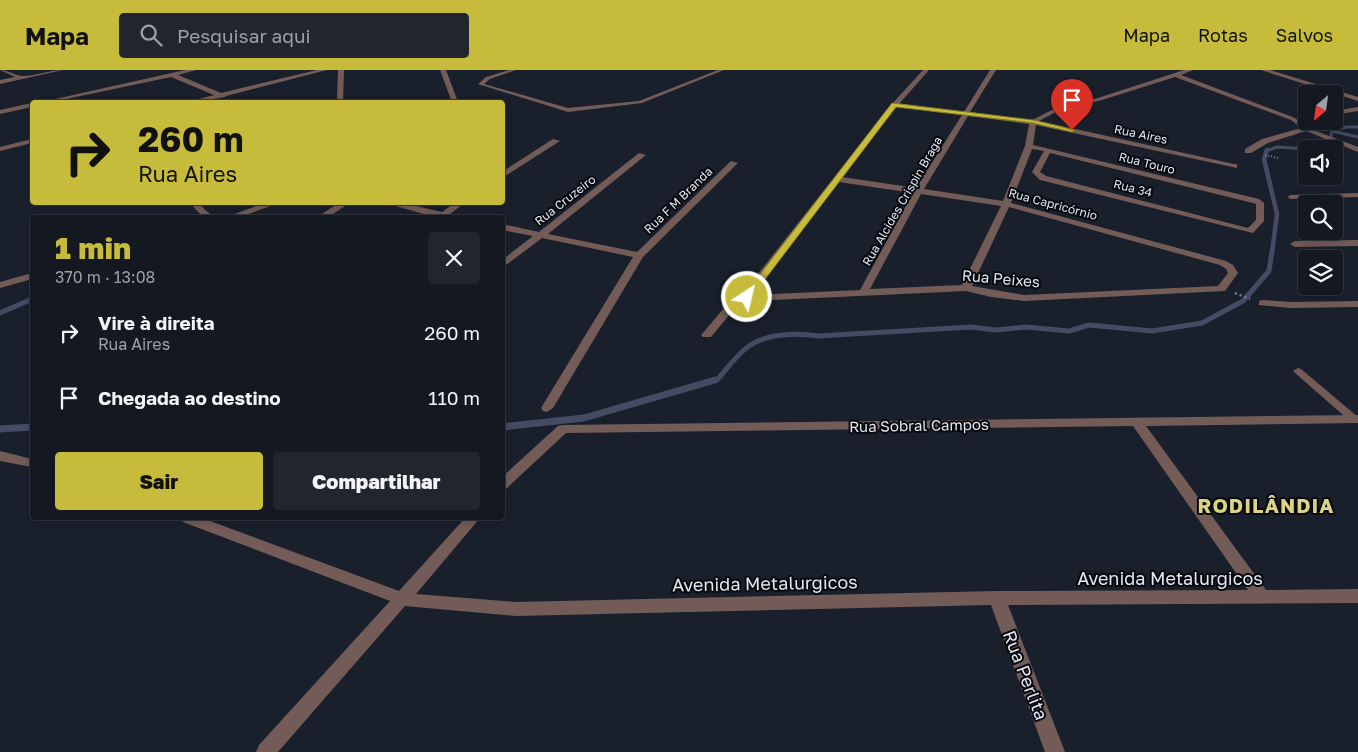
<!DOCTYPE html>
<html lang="pt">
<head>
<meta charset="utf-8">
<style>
	:root { --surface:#131821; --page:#20252e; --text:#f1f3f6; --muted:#9da0a5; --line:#32373f; --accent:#c7bb3c }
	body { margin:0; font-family:"Golos Text",sans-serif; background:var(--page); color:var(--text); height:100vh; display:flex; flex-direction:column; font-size:19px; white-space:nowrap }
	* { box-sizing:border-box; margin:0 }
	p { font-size:16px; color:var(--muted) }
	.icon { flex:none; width:28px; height:28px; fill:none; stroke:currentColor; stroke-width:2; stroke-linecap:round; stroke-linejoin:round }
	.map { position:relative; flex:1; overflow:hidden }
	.panel { position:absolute; left:30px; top:145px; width:475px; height:305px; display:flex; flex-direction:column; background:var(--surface); border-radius:5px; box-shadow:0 2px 8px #0003,0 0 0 1px var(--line) }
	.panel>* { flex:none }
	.hud { position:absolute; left:30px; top:30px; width:475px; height:105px; border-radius:5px; box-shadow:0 2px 8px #0003,0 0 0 1px var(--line); background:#c7bb3c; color:#111; overflow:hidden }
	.needle { width:32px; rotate:209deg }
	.tools { position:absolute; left:1298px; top:15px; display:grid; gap:10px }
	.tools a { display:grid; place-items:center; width:45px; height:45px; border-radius:5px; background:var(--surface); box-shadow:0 2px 8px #0003,0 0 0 1px var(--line); font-size:25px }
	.pin { position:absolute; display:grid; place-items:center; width:42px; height:42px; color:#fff; margin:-51px -21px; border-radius:50% 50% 50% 0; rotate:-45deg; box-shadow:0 0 5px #0007 }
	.pin .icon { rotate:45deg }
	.me { position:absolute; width:55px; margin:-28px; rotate:35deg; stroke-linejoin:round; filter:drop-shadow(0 0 4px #0008) }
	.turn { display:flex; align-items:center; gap:18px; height:105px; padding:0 25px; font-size:22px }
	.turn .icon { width:65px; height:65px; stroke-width:2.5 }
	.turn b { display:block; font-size:35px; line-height:42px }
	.round { display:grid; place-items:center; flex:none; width:52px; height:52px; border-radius:5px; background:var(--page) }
	.headline { display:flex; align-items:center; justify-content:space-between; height:85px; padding:0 25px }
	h1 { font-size:30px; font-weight:800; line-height:38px; color:var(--accent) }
	.primary-button { display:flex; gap:10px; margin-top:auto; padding:10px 25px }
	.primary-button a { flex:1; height:58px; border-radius:5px; background:var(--accent); color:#111; font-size:20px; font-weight:800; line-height:58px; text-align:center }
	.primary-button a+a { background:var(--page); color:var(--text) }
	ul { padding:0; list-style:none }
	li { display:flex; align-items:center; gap:15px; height:65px; padding:0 25px }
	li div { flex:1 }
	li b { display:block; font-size:19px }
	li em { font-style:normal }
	header { display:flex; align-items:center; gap:30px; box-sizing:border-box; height:70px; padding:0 25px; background:var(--accent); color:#111 }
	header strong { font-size:24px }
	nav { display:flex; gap:28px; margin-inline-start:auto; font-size:18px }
	.search { width:350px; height:45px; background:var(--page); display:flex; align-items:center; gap:12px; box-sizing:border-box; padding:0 18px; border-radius:5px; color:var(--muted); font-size:19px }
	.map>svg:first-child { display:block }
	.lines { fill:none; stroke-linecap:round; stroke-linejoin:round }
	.stream-far3 { stroke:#444b63; stroke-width:3 }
	.stream-far2 { stroke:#444b63; stroke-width:4.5 }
	.stream-far1 { stroke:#444b63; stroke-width:5 }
	.stream { stroke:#444b63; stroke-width:7 }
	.path-far1 { stroke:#777d88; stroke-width:2; stroke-dasharray:1 2; stroke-linecap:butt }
	.path { stroke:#777d88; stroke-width:2.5; stroke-dasharray:2 3; stroke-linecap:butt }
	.service { fill:#735c58; fill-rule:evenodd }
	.minor { fill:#735c58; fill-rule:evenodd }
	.route { fill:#c7bb3c; stroke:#817a27 }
	.labels { text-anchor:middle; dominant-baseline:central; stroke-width:4; stroke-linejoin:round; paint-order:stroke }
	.far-street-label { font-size:12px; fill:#e2e7f0; stroke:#07090f }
	.street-label { font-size:15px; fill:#e2e7f0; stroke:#07090f }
	.near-street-label { font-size:18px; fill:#e2e7f0; stroke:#07090f }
	.district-label { font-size:20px; font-weight:bold; letter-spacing:1px; fill:#dbd486; stroke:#07090f }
</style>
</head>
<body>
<header>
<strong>Mapa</strong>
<div class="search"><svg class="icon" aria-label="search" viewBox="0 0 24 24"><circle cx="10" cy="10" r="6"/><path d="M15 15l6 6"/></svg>Pesquisar aqui</div>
<nav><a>Mapa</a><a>Rotas</a><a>Salvos</a></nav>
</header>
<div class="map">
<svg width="1358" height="682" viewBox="0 0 1358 682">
	<rect width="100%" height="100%" fill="#19202c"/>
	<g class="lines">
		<!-- stream-far3 -->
		<path class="stream-far3" d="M1332,61L1358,67
			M1328,79L1332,61L1346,57H1358
			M1266,81L1277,77L1306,79"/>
		<!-- stream-far2 -->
		<path class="stream-far2" d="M1267,80L1264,89L1277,144L1272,183"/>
		<!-- stream-far1 -->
		<path class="stream-far1" d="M0,243L32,229
			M712,312L717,310C727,299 737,284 749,276C767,263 797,263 818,266L971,257L996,260L1026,257L1069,261L1089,255L1152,261L1202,253L1243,231L1269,201L1272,181"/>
		<!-- stream -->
		<path class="stream" d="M502,357L584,348L715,310
			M0,359L32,357"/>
		<!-- path-far1 -->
		<path class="path-far1" d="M1265,85L1278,88"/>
		<!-- path -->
		<path class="path" d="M1235,223L1250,229"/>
		<!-- service -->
		<path class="service" d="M509,0H516L490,9L484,14L568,38L639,31L718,0H724L642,33L568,42L478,14L486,7Z
			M1298,298L1301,299L1358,347V351H1350L1295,303L1293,301Z"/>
		<!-- minor -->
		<path class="minor" d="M0,0C9,0 15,6 23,6C36,6 49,0 63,0L0,14V10L15,7Z
			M185,0H196L178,5L221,23L317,0H327L226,26L225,27L197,32H188L214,25L171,7L52,32H42Z
			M338,0H344L343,32H337Z
			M440,0H446L458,32H452Z
			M923,0H929L899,34L964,42L990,0H996L970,42L1032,50L1052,40L1098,28L1184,0H1193L1181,5L1295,48L1308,58L1358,77V82L1306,61L1268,73L1251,83H1245V79L1262,69L1301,58L1291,50L1175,7L1102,30L1056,42L1039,51L1234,94H1237V98L1036,55L1033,75L1259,129L1264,133V151L1253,163L1040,110L1032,102L1044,81L1032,79L1011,133L1226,191L1233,195L1238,203L1225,221L1024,231L991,227L966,221L750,231L731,243L711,267H703L701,265L703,263L723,239L743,227V223L892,34ZM896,37L962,45L916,118L842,107ZM968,46L1029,54L1025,76L1003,131L924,119ZM1050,83L1253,133L1256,134V150L1248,158L1046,106L1040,102ZM839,112L913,123L860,220L753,225ZM921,124L1001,136L962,215L870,219ZM1009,137L1220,195L1226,199L1228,203L1218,216L1024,225L972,216Z
			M1261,0H1270L1358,27V31Z
			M32,33V37L0,44V40Z
			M1358,37V41L1334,45V41Z
			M32,69V73L0,81V77Z
			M553,69L560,71L502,108V102Z
			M639,83L646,85L548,164L637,182L731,91L738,93L643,187L553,338L547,342L543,341L541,338L633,187L542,168L502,198V190L533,166L502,160V154L539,162Z
			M1358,123V127L1291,129L1287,127L1291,125Z
			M190,132H199L205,140L216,148C202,148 198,143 190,132Z
			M267,132H281L238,148H224Z
			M340,132H351L327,148H316Z
			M381,132H399L442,142L456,132H466L450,144L462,148H438Z
			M1358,170V176L1295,177L1290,174L1295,171Z
			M32,203V209L0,218V212Z
			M1263,230L1290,232L1358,231V237L1290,238L1259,235V231Z
			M1358,345V353L1146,356L1266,520L1358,519V533L1008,535L1065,682H1045L991,535L516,546L405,536L278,682H256L259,675L390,531L183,452L181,448H202L399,521L465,448H480L416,524L516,532L997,521L1248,520L1133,356L566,363L507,418L502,420V407L558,356L563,355Z
			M0,381L32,389V397L0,391Z"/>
	</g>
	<!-- route -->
	<path class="route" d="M892,33L1033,50L1075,60L1072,62L1033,53L896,37L750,229H744V225Z"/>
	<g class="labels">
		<!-- far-street labels -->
		<g class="far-street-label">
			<text transform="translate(1141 64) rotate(12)">Rua Aires</text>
			<text transform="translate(1147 93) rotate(14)">Rua Touro</text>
			<text transform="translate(1133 118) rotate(14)">Rua 34</text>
			<text transform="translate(565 130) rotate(-38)">Rua Cruzeiro</text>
			<text transform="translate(678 130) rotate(-44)">Rua F M Branda</text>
			<text transform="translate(902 131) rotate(-60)">Rua Alcides Crispin Braga</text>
			<text transform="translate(1053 134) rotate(15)">Rua Capricórnio</text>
		</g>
		<!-- street labels -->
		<g class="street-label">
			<text transform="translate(1001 208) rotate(5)">Rua Peixes</text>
			<text transform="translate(919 355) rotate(-1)">Rua Sobral Campos</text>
		</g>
		<!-- near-street labels -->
		<g class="near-street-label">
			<text x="1170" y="508">Avenida Metalurgicos</text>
			<text transform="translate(765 513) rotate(-1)">Avenida Metalurgicos</text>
			<text transform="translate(1026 605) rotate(69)">Rua Perlita</text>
		</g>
		<!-- district labels -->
		<g class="district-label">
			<text x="1266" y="435">RODILÂNDIA</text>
		</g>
	</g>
</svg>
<div class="tools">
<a><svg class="needle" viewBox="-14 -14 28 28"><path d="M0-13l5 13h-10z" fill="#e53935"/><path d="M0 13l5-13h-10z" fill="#9da0a5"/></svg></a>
<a><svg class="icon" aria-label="sound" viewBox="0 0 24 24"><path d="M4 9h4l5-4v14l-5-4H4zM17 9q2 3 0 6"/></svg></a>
<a><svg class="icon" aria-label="search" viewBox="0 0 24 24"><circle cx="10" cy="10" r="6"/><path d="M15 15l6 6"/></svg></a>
<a><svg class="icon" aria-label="layers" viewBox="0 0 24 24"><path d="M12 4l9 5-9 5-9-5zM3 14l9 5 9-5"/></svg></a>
</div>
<div class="pin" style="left:1072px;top:60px;background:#d93025"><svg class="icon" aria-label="arrive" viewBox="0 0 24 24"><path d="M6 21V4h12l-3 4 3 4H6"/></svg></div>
<svg class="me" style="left:747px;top:227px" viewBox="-20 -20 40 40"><circle r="17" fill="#c7bb3c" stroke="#fff" stroke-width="3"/><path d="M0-11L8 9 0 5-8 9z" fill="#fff"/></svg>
<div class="hud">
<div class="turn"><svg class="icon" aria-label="right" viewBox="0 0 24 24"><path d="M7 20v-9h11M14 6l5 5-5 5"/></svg><div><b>260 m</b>Rua Aires</div></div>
</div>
<section class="panel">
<div class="headline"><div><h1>1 min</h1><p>370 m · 13:08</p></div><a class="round"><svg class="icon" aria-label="close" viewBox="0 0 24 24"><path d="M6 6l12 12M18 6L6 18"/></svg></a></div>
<ul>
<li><svg class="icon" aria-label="right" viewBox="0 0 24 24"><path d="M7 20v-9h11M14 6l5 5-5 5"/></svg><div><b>Vire à direita</b><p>Rua Aires</p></div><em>260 m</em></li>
<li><svg class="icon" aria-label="arrive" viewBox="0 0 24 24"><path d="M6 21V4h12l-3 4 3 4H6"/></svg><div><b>Chegada ao destino</b></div><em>110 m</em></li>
</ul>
<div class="primary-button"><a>Sair</a><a>Compartilhar</a></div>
</section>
</div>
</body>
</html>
